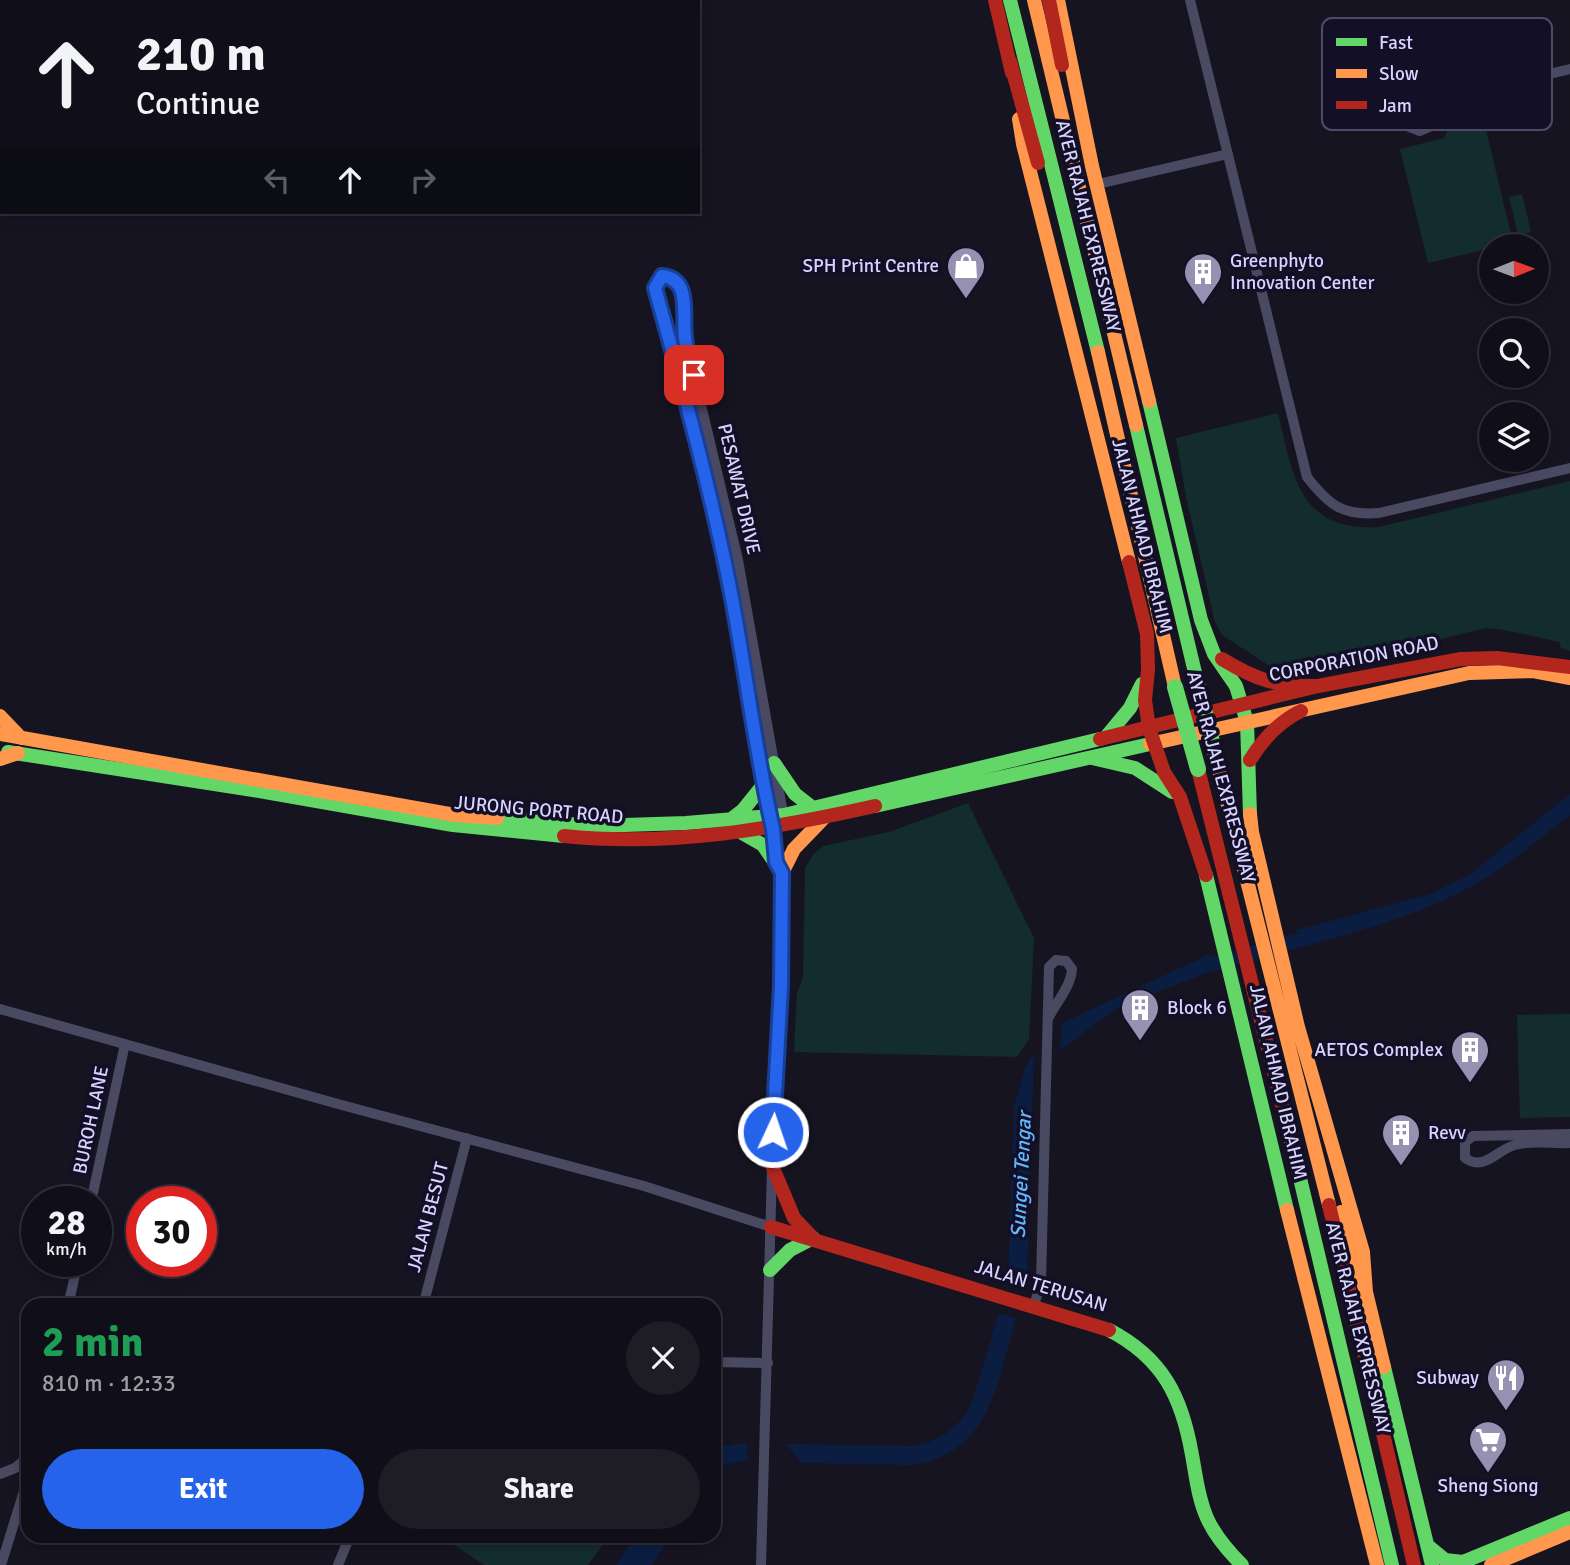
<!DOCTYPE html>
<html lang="en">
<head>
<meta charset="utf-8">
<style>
	:root { --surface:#100f19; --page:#1e1d26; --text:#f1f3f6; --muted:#9c9ca2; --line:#302f38; --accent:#2563eb }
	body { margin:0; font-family:Signika,sans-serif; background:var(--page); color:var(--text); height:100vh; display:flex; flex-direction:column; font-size:26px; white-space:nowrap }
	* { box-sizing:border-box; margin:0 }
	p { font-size:23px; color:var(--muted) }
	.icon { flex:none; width:38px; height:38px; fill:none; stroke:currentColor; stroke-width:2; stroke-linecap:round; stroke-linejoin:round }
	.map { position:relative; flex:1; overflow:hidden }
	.panel { position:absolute; left:21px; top:1298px; width:700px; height:245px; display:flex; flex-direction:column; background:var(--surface); border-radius:21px; box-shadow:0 4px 10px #0003,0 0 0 2px var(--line) }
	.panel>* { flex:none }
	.banner { position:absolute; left:0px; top:0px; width:700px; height:214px; box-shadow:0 4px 10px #0003,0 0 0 2px var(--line); background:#100f19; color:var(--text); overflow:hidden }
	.needle { width:46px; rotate:89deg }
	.controls { position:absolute; left:1479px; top:234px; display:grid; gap:14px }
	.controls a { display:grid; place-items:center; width:70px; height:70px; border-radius:50%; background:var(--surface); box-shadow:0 4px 10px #0003,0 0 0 2px var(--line); font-size:35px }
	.speed { position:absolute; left:21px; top:1186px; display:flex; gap:14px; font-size:35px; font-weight:700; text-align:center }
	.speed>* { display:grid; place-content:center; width:91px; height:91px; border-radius:50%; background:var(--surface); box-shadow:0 4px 10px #0003,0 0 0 2px var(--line); line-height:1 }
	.speed small { font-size:18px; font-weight:400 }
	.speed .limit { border:10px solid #d22; background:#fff; color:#111 }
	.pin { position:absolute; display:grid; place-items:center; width:60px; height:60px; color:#fff; margin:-30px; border-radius:14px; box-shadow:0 4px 10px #0006 }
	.me { position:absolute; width:77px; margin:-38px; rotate:3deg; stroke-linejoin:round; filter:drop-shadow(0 0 5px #0008) }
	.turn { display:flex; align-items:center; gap:24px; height:147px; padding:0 21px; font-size:32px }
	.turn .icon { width:91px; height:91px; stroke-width:2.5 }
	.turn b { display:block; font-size:49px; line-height:60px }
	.lanes { display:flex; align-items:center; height:66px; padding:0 21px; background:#0003; justify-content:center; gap:35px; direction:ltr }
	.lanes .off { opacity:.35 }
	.round { display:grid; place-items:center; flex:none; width:74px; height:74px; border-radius:37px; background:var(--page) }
	.overview { display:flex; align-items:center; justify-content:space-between; height:119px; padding:0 21px }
	h1 { font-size:42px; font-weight:800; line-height:52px; color:#1e9e55 }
	.button { display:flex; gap:14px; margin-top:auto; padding:14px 21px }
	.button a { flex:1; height:80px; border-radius:42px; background:var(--accent); color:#fff; font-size:28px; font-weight:800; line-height:80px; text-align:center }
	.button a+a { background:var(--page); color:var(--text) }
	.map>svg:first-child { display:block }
	.green { fill:#132c2d }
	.water { fill:#0b1e41 }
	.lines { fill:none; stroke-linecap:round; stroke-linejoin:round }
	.river { stroke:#0b1e41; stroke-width:14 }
	.street { stroke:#4a4962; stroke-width:10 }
	.fast { stroke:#63d668; stroke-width:14 }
	.slow { stroke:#ff974d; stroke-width:14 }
	.jam { stroke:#b3261e; stroke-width:14 }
	.fast-bridge { stroke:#63d668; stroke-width:16 }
	.route-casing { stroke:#184099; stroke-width:18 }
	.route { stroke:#2563eb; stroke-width:12 }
	.labels { text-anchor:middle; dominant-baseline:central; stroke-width:7; stroke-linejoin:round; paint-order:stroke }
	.street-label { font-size:19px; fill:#d9d4ff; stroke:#130f26 }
	.poi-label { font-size:19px; fill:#d9d4ff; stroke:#130f26; text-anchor:start }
	.water-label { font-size:21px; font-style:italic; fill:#62b6ff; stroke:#130f26 }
	.key { fill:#130f26; stroke:#4e4a67; stroke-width:2 }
	.key-label { font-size:19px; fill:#d9d4ff }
</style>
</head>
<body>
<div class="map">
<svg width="1570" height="1565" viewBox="0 0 1570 1565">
	<rect width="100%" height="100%" fill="#161421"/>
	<!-- green -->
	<path class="green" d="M1480,104L1513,243L1428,263L1400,149L1444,138L1457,111Z
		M1522,194L1531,232L1518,235L1509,197Z
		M1278,413C1293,476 1299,532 1379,527L1570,481V651L1561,648L1559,642C1534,637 1512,630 1486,628L1323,668L1279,672L1222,635L1215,622L1186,497L1176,438Z
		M968,803L1034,938L1029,1039L1017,1057L794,1052L797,993L803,977L805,868L813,855L823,846L889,832Z
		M1570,1014V1117L1520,1118L1517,1015Z
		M443,1537H608L588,1565H484Z"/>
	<!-- water -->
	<path class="water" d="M1570,794V815C1543,835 1517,859 1488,877C1430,912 1366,930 1301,947L1297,930L1430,894L1469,875Z
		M1210,954L1214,970L1117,1008L1060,1050L1062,1023Z
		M1034,1053L1027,1278L1008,1281L1014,1105L1026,1066Z
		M999,1313L1016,1318C997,1383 991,1455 910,1465L801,1463L786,1444L915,1446C941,1440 958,1428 971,1405Z
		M747,1443L748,1460L714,1467V1448Z
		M634,1537V1536L670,1537L652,1565H616Z"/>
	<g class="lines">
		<!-- river -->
		<path class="river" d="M1195,969L1317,935"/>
		<!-- street -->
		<path class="street" d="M1190,0L1307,477C1329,505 1342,516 1379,513L1570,468
			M1457,96L1434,125L1420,131L1407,126L1406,108L1570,69
			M1098,184L1228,154
			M771,821C753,746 746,668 731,592C710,489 683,388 655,288L662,276L670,277L678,283L683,296L685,338L738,560L784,819
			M0,1009L338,1104L644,1186L771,1227
			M1570,1134L1473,1136L1465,1142V1158C1484,1172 1498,1149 1515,1145C1531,1140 1553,1144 1570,1143
			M91,1202L125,1044
			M68,1306L78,1262
			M423,1306L467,1138
			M1034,1306L1041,1281C1044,1176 1046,1071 1049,967L1056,960L1066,961L1072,969C1071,987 1056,1002 1048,1019
			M714,1362L768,1363
			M0,1474L15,1468L28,1457
			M1,1565L25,1488L28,1467
			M338,1565L350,1536
			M761,1565L773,1132L781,986L782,873"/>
		<!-- fast -->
		<path class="fast" d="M1010,0L1098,352
			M1149,401L1201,620L1214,654L1236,686L1247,722L1250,814
			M1136,425L1197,681
			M1106,737L1130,708L1142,684
			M8,752L253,790L453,825L564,836
			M1092,758L1135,768L1172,792
			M774,763L795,794L813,808
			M875,806L1150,744
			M497,818L593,826L686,823L784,815L1100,739
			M730,820L743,810L764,784
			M742,833L763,845L782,873
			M1206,875L1287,1210
			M1289,1132L1392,1565
			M770,1270L790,1250L813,1238
			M1109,1330C1163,1358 1182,1397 1192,1455C1196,1476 1198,1498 1207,1518C1215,1536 1228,1551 1242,1565
			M1384,1367L1432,1565
			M1428,1546L1445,1560L1463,1562L1570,1518"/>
		<!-- slow -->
		<path class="slow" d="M1034,0L1136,425
			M1058,0L1092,166L1149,401
			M1019,119L1023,144L1129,562
			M1098,352L1175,687
			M0,716L21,738
			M0,734L455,815L497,818
			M1150,744L1469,673L1533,671L1570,678
			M0,759L18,753
			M1217,762L1329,1205
			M1250,814L1252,832L1298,1027L1363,1252L1366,1292L1384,1367
			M782,873L794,849L824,818
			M1287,1210L1377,1565
			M1341,1212L1366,1292
			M1491,1565L1570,1532"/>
		<!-- jam -->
		<path class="jam" d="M995,0L1012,73
			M1049,0L1062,65
			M1010,61L1038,163
			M1129,562L1147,634L1148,670L1145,700L1149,728L1164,772L1180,797L1206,875
			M1222,659C1256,680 1278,687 1318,686
			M1100,739L1318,686L1461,659L1497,658L1570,667
			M1250,760C1263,739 1278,722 1301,711
			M1198,769L1289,1132
			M564,836C671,847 772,829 875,806
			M773,1168L794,1218L812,1237
			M1329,1205L1414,1565
			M771,1227L1109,1330"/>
		<!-- fast-bridge -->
		<path class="fast-bridge" d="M1197,681L1217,762
			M1175,687L1198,769"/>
	</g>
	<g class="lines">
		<defs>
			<path id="route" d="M694,375C691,363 686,350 685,337C682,315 692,279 662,276L655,288C683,389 711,490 731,593C746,671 755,751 773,829L776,862L782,873L781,986L773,1132"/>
		</defs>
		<!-- route casing -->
		<use href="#route" class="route-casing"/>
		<!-- route -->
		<use href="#route" class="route"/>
	</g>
	<!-- icons -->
	<defs>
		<symbol id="shop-pin" viewBox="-11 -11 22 30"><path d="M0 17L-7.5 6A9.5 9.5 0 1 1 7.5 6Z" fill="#9591b1" stroke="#130f26"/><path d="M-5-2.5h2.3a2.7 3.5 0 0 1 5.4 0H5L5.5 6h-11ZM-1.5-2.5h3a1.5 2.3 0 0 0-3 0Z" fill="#fff"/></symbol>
		<symbol id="building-pin" viewBox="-11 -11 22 30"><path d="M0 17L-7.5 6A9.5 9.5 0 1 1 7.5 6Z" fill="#9591b1" stroke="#130f26"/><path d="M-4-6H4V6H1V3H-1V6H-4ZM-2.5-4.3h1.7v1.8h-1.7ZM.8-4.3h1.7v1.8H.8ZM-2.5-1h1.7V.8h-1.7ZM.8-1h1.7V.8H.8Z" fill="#fff"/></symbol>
		<symbol id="restaurant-pin" viewBox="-11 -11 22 30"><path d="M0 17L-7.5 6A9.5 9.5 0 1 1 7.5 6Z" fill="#9591b1" stroke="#130f26"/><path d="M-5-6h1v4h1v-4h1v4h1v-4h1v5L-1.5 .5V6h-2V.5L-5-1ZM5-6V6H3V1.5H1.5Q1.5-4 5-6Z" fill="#fff"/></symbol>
		<symbol id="supermarket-pin" viewBox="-11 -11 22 30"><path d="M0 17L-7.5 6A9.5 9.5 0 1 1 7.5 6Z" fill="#9591b1" stroke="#130f26"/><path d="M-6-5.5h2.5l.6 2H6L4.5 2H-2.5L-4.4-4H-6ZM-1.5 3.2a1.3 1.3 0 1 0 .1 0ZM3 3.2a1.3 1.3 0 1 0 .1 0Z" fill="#fff"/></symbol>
	</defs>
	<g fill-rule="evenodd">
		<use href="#shop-pin" x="944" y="244" width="44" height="60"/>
		<use href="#building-pin" x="1181" y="250" width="44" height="60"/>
		<use href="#building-pin" x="1118" y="986" width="44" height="60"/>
		<use href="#building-pin" x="1448" y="1028" width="44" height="60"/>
		<use href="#building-pin" x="1379" y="1111" width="44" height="60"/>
		<use href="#restaurant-pin" x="1484" y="1356" width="44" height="60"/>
		<use href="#supermarket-pin" x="1466" y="1418" width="44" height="60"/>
	</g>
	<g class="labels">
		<!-- street labels -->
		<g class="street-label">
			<text transform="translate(1088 226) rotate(76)">AYER RAJAH EXPRESSWAY</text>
			<text transform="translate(739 489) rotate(77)">PESAWAT DRIVE</text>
			<text transform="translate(1142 536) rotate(76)">JALAN AHMAD IBRAHIM</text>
			<text transform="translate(1354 659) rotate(-11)">CORPORATION ROAD</text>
			<text transform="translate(1221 777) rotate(75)">AYER RAJAH EXPRESSWAY</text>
			<text transform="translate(539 810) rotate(5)">JURONG PORT ROAD</text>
			<text transform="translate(1278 1082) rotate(77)">JALAN AHMAD IBRAHIM</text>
			<text transform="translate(91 1120) rotate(-78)">BUROH LANE</text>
			<text transform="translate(428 1217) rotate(-75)">JALAN BESUT</text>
			<text transform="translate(1041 1286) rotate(17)">JALAN TERUSAN</text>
			<text transform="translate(1358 1328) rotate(76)">AYER RAJAH EXPRESSWAY</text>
		</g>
		<!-- poi labels -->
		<g class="poi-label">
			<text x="1230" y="261">Greenphyto<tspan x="1230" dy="22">Innovation Center</tspan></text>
			<text x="939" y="266" text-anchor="end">SPH Print Centre</text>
			<text x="1167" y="1008">Block 6</text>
			<text x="1443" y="1050" text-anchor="end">AETOS Complex</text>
			<text x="1428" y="1133">Revv</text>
			<text x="1479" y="1378" text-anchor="end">Subway</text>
			<text x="1488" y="1486" text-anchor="middle">Sheng Siong</text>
		</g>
		<!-- water labels -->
		<g class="water-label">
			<text transform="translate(1021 1175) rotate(-87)">Sungei Tengar</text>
		</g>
	</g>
	<!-- legend -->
	<rect x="1322" y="18" width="230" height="112" rx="10" class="key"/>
	<rect x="1336" y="38" width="31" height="8" fill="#63d668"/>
	<rect x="1336" y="69" width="31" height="9" fill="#ff974d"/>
	<rect x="1336" y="101" width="31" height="8" fill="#b3261e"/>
	<g class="key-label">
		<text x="1379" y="49">Fast</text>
		<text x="1379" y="80">Slow</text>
		<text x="1379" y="112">Jam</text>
	</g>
</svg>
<div class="controls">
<a><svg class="needle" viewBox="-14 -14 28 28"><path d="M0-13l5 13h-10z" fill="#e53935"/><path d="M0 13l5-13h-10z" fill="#9c9ca2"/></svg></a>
<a><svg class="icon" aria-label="search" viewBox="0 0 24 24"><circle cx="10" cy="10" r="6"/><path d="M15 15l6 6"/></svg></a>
<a><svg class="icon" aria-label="layers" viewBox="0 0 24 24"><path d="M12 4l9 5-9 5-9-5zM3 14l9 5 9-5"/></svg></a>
</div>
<div class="speed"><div>28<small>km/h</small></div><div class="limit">30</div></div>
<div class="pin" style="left:694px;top:375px;background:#d93025"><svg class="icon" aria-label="arrive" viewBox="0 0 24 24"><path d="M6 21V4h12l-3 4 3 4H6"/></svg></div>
<svg class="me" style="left:773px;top:1132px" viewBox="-20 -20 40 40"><circle r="17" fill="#2563eb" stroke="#fff" stroke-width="3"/><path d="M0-11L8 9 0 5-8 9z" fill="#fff"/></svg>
<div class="banner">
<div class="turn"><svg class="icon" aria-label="ahead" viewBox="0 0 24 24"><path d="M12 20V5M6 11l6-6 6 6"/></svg><div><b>210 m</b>Continue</div></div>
<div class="lanes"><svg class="icon off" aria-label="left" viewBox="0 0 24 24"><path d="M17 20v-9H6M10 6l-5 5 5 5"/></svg><svg class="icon" aria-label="ahead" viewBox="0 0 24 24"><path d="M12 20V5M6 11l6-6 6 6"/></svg><svg class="icon off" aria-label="right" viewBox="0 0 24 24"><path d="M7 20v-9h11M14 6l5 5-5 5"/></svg></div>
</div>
<section class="panel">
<div class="overview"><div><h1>2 min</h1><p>810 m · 12:33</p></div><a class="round"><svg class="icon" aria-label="close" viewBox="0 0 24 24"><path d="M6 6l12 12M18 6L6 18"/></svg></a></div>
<div class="button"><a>Exit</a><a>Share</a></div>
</section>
</div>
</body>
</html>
